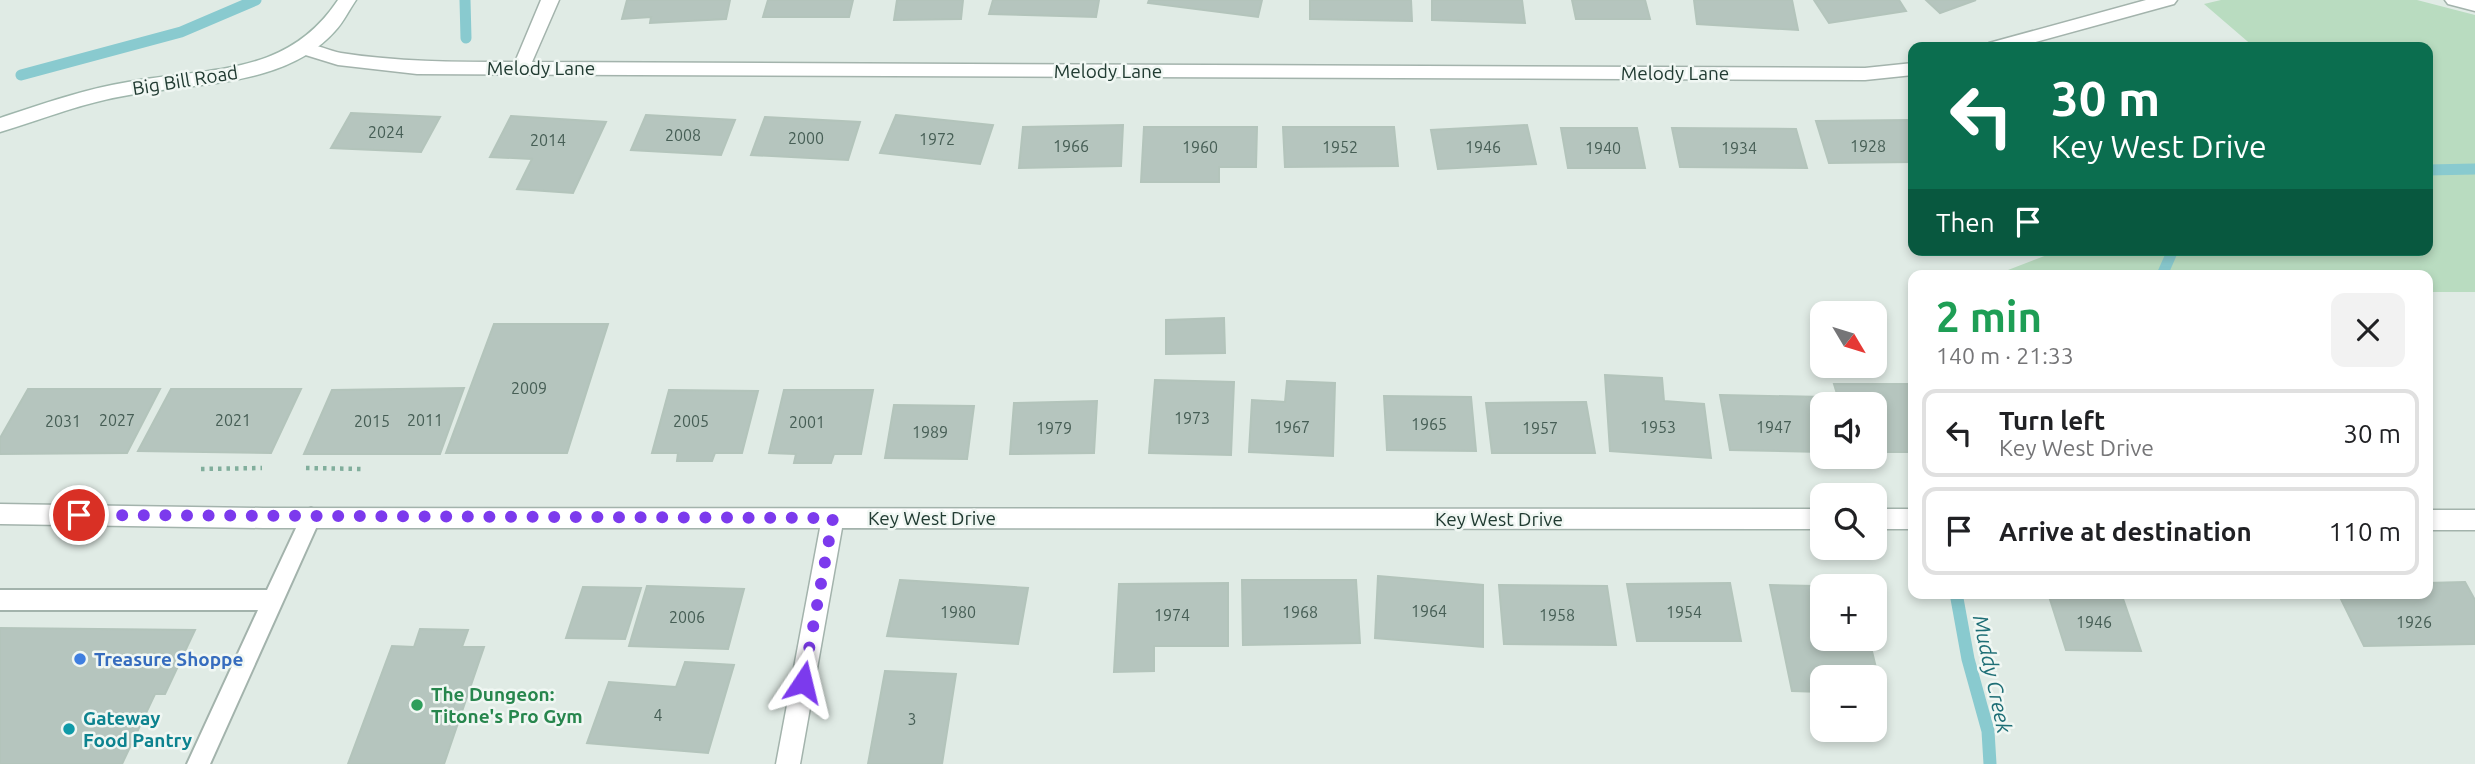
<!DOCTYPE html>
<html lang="en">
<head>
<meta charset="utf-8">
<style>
	:root { --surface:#fff; --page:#f2f2f2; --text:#202124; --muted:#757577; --line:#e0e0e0 }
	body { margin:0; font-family:Ubuntu,sans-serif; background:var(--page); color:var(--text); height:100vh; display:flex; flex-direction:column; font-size:26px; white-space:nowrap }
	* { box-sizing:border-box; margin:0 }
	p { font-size:23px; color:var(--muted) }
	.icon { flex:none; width:38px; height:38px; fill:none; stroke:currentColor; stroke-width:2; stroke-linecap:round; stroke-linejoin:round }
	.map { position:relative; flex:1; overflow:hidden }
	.details { position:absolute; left:1908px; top:270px; width:525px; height:329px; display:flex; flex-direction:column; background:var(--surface); border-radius:14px; box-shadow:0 4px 10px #0003 }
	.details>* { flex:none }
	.banner { position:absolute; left:1908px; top:42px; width:525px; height:214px; border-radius:14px; box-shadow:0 4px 10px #0003; background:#0b6e4f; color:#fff; overflow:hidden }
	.needle { width:46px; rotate:128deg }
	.fabs { position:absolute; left:1810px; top:301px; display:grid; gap:14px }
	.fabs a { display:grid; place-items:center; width:77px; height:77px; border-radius:14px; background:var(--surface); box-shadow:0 4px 10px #0003; font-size:35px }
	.pin { position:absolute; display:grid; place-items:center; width:60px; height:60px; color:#fff; margin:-30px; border:4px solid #fff; border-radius:50%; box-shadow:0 2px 7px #0007 }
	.me { position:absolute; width:77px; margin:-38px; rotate:10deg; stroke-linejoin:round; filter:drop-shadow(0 0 5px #0008) }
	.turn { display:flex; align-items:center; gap:24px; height:147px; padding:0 28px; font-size:32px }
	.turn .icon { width:91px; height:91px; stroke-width:2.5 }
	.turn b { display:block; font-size:49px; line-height:60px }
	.then { display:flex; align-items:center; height:66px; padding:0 28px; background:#0003; gap:14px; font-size:26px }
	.round { display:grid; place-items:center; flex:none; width:74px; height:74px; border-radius:14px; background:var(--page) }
	.headline { display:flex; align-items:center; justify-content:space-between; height:119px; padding:0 28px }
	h1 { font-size:42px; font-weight:700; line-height:52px; color:#1e9e55 }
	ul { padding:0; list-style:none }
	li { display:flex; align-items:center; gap:21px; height:88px; margin:0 14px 10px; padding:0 14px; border:4px solid var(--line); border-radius:14px }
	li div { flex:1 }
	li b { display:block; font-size:26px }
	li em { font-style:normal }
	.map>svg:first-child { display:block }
	.green { fill:#b9dcc0 }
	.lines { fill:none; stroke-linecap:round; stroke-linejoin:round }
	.stream-far1 { stroke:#89cacf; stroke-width:11 }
	.stream { stroke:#89cacf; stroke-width:13 }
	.building { fill:#b5c5be; stroke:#b3c4bb; stroke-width:2 }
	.lane-casing { stroke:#a3b3ac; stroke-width:4 }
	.street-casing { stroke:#a3b3ac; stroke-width:3 }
	.secondary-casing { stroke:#9fb6ac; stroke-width:3 }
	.path { stroke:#81ae9c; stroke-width:4.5; stroke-dasharray:3.5 5; stroke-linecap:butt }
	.lane { fill:#fff; fill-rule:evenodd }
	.street { fill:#fff; fill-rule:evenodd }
	.secondary { fill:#fff; fill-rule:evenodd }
	.route { stroke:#7c3aed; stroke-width:12; stroke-dasharray:0 21.6 }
	.shop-dot { fill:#3f7fe0; stroke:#f0f7f3; stroke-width:2.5 }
	.leisure-dot { fill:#2e9e5b; stroke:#f0f7f3; stroke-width:2.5 }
	.culture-dot { fill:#0f9aa8; stroke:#f0f7f3; stroke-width:2.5 }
	.labels { text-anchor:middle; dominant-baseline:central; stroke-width:5; stroke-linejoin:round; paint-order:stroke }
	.number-label { font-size:16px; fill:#465e55 }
	.street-label { font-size:19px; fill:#213b32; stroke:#f0f7f3 }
	.shop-label { font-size:19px; font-weight:bold; fill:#366cbe; stroke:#f0f7f3; text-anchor:start }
	.leisure-label { font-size:19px; font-weight:bold; fill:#27864d; stroke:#f0f7f3; text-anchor:start }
	.culture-label { font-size:19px; font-weight:bold; fill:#0d838f; stroke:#f0f7f3; text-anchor:start }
	.water-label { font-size:21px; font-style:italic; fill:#1d6e75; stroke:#f0f7f3 }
</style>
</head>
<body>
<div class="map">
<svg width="2475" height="764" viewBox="0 0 2475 764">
	<rect width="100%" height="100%" fill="#e0ebe5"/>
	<!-- green -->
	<path class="green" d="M2221,0H2417L2475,15V292H2427V275H1995L2060,250H2427V47H2254L2204,4Z"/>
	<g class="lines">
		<!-- stream-far1 -->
		<path class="stream-far1" d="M465,0L466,38
			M21,75L181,32L256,0
			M2427,170L2475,169
			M2162,275L2173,250"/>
		<!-- stream -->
		<path class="stream" d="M1956,593L1968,659L1988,731L1990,764"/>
	</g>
	<!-- building -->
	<path class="building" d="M627,0H730L726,19L650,23L651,17L622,19Z
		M768,0H853L849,17H763Z
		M897,0H963L961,19L894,20Z
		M993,0H1099L1096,17L989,14Z
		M1149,0H1262L1258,17L1148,3Z
		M1310,0H1411L1412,21L1310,19Z
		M1432,0H1522L1525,23L1432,20Z
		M1572,0H1645L1650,19H1576Z
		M1694,0H1792L1798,30L1697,24Z
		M1814,0H1899L1906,11L1829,23Z
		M1926,0H1976L1940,13Z
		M351,113L440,117L421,152L331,148Z
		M646,115L735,120L721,155L631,150Z
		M896,115L993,125L980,164L880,153Z
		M511,116L606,122L573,193L517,189L532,159L490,157Z
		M765,117L860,122L848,160L751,155Z
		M1909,120L1913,131V162L1829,163L1816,121Z
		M1123,125L1121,166L1019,168L1023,127Z
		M1527,125L1536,164L1438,169L1431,130Z
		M1144,127H1257L1256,167H1219V182H1141Z
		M1283,127H1394L1398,166L1285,167Z
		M1561,128H1637L1645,168H1568Z
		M1672,128L1796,129L1807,168L1680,167Z
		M1224,318L1225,353L1166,354V320Z
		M494,324H608L567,453H446Z
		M1605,375L1662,378L1664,401L1704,404L1711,458L1610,451Z
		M1155,380L1234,382L1231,455L1149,453Z
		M1287,381L1335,383L1333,456L1249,452L1252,400L1285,402Z
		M1834,384H1913V452H1874V404H1840Z
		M464,388L440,454H304L332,390Z
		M28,389H160L127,453L0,454V438Z
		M171,389H301L271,453L138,451Z
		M669,390L758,391L742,453H715L712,461H677L678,453H652Z
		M784,390H873L861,454H834L831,463H794L796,454L769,453Z
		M1720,395L1824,397L1826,404H1822V452L1730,450Z
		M1384,396L1471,397L1476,451L1387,450Z
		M1097,401L1094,453L1010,454L1014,403Z
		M1586,402L1595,453H1492L1486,403Z
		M894,405L974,406L967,459L885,458Z
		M1378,576L1483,585V647L1375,638Z
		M900,580L1028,588L1018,644L887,636Z
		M1242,580H1356L1360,643L1243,645Z
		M2465,582L2475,600V644L2364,646L2338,593H2427V583Z
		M1228,583V646H1154V671L1114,672L1119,584Z
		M1730,583L1741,641H1637L1627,584Z
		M1499,585L1607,586L1616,645L1504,644Z
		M1770,585L1814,586L1822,619V639H1869L1885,705H1874V677H1822V692L1792,691Z
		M647,586L744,589L728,649L629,646Z
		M583,587L641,588L625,639L566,638Z
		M2048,593H2121L2141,651L2066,650Z
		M0,628L195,630L165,694H155L122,764H0Z
		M420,629L468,630L462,647H484L444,764H348L392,646L414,647Z
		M685,662L734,665L708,753L587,743L609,682L676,687Z
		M885,671L956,674L942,764H868Z"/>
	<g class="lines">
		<defs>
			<path id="lane" d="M311,508L318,511L321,517L210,764H187L258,610H0V590H267L304,511Z"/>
			<path id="street" d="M541,0H559L532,62L1865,68L1913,63V75L1865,80L417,74L338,65L299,53L296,49L299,45C312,41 327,51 341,53C398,62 456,62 515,62Z
				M2146,0H2177L2174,4L2017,47H1986L1989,43Z
				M2445,0H2475V11L2448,4Z
				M0,504L263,508L1822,509V529L842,528L800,764H776L820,528H263L0,524Z
				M1874,509H1913V529H1874Z
				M2427,510H2475V530H2427Z"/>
			<path id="secondary" d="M338,0H356C349,10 343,23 335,31C285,87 197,82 129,95C85,102 43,119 0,132V118C42,104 85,89 128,82C210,67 287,77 338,0Z"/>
		</defs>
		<!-- lane casing -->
		<use href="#lane" class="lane-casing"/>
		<!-- street casing -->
		<use href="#street" class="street-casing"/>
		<!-- secondary casing -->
		<use href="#secondary" class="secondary-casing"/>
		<!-- path -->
		<path class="path" d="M306,468L362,469
			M201,469L262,468"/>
		<!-- lane -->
		<use href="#lane" class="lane"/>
		<!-- street -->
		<use href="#street" class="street"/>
		<!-- secondary -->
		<use href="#secondary" class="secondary"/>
	</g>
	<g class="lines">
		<!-- route -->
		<path class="route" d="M79,515L833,518L803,682"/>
	</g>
	<!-- markers -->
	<circle class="shop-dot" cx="80" cy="659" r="7"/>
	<circle class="leisure-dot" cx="417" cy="705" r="7"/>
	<circle class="culture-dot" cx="69" cy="729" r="7"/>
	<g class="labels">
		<!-- number labels -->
		<g class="number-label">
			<text x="386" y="132">2024</text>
			<text x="683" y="135">2008</text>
			<text x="806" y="138">2000</text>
			<text x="937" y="139">1972</text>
			<text x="548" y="140">2014</text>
			<text x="1071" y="146">1966</text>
			<text x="1868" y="146">1928</text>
			<text x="1200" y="147">1960</text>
			<text x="1340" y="147">1952</text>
			<text x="1483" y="147">1946</text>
			<text x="1603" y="148">1940</text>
			<text x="1739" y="148">1934</text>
			<text x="529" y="388">2009</text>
			<text x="1192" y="418">1973</text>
			<text x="117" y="420">2027</text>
			<text x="233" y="420">2021</text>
			<text x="425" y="420">2011</text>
			<text x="63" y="421">2031</text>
			<text x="372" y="421">2015</text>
			<text x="691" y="421">2005</text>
			<text x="807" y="422">2001</text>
			<text x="1429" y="424">1965</text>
			<text x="1292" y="427">1967</text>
			<text x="1658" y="427">1953</text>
			<text x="1774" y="427">1947</text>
			<text x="1054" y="428">1979</text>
			<text x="1540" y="428">1957</text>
			<text x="930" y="432">1989</text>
			<text x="1429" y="611">1964</text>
			<text x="958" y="612">1980</text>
			<text x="1300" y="612">1968</text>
			<text x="1684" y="612">1954</text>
			<text x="1172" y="615">1974</text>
			<text x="1557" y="615">1958</text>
			<text x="687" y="617">2006</text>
			<text x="2094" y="622">1946</text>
			<text x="2414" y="622">1926</text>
			<text x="658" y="715">4</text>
			<text x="912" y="719">3</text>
		</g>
		<!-- street labels -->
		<g class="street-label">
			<text x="541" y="68">Melody Lane</text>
			<text x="1108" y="71">Melody Lane</text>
			<text x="1675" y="73">Melody Lane</text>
			<text transform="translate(185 80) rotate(-9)">Big Bill Road</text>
			<text x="932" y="518">Key West Drive</text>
			<text x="1499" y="519">Key West Drive</text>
		</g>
		<!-- shop labels -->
		<g class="shop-label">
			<text x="94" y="659">Treasure Shoppe</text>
		</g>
		<!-- leisure labels -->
		<g class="leisure-label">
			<text x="431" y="694">The Dungeon:<tspan x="431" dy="22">Titone's Pro Gym</tspan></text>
		</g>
		<!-- culture labels -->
		<g class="culture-label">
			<text x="83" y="718">Gateway<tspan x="83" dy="22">Food Pantry</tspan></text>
		</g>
		<!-- water labels -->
		<g class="water-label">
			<text transform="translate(1993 674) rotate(78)">Muddy Creek</text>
		</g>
	</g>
</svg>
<div class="fabs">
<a><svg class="needle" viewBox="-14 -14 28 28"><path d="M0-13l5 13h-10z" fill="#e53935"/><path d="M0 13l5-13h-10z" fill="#757577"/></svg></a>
<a><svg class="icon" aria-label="sound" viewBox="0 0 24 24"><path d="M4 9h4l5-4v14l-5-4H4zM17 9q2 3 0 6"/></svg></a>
<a><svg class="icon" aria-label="search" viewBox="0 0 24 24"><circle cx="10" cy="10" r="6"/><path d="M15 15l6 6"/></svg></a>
<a>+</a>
<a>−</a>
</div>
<div class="pin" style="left:79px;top:515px;background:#d93025"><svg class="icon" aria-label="arrive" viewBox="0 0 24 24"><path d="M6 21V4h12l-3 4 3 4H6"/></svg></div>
<svg class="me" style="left:803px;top:682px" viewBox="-20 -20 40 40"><path d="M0-17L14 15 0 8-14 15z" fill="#7c3aed" stroke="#fff" stroke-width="4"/></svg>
<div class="banner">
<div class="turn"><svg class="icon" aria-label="left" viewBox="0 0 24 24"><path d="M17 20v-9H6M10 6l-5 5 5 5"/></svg><div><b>30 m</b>Key West Drive</div></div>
<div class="then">Then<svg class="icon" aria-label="arrive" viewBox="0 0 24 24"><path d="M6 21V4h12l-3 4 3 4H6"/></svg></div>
</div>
<section class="details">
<div class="headline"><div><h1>2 min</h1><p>140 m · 21:33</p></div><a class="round"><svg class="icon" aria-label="close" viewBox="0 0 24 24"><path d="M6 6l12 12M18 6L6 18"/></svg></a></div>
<ul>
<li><svg class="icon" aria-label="left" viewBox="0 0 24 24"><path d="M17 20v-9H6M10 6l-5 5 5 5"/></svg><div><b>Turn left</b><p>Key West Drive</p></div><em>30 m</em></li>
<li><svg class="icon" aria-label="arrive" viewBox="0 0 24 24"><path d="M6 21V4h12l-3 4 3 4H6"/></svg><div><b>Arrive at destination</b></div><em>110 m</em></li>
</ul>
</section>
</div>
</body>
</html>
